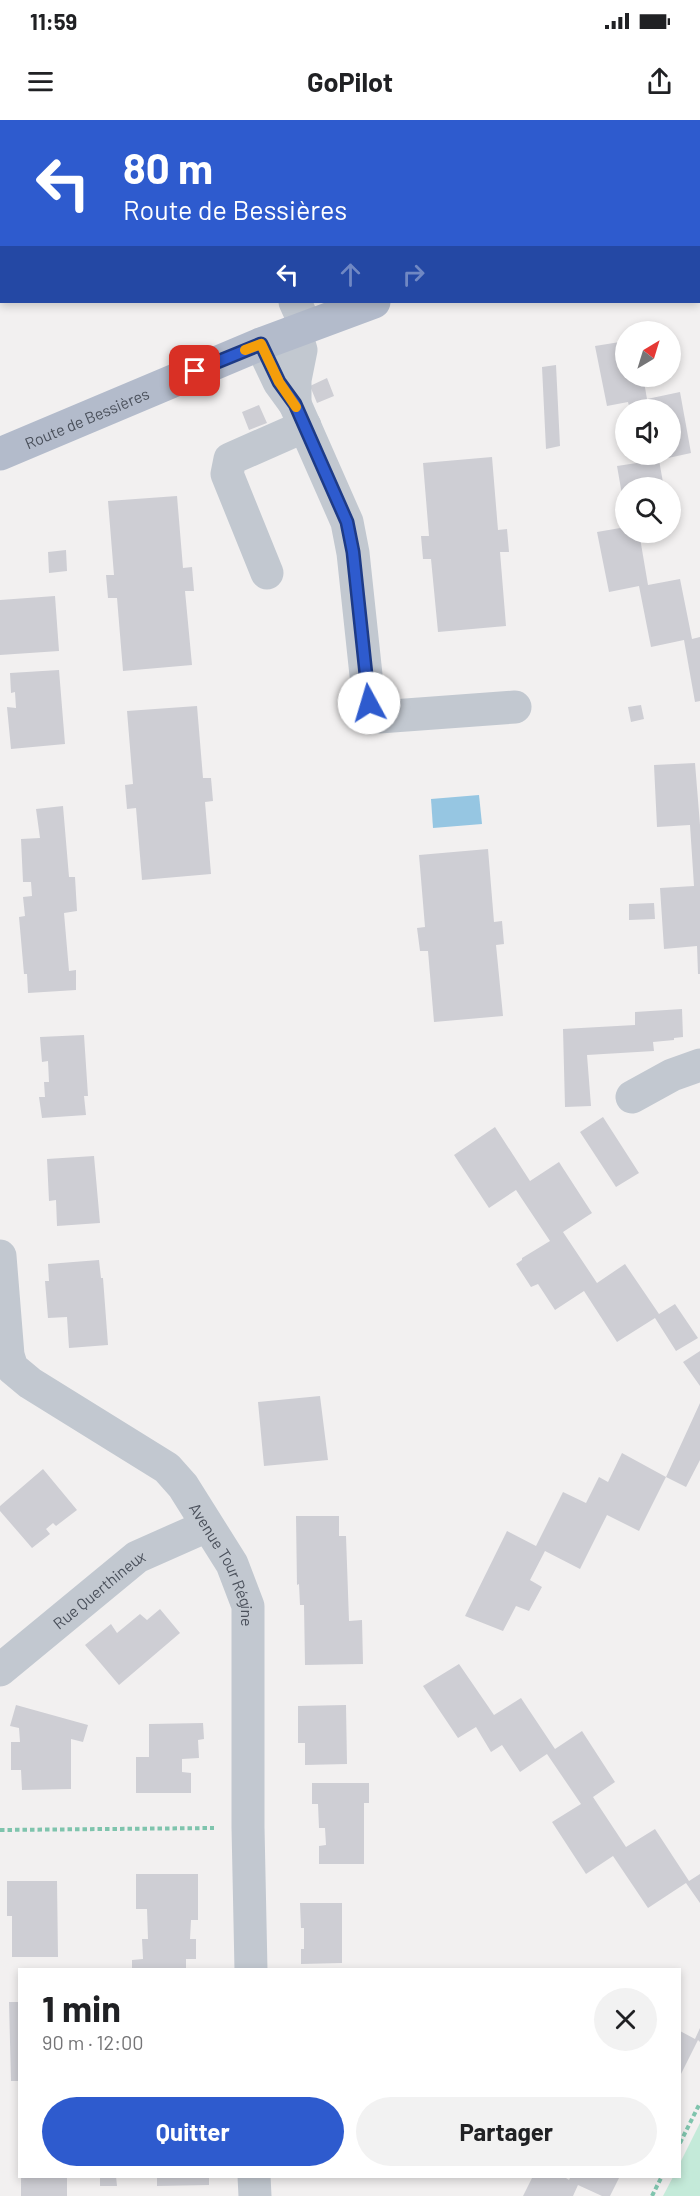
<!DOCTYPE html>
<html lang="fr">
<head>
<meta charset="utf-8">
<style>
	:root { --surface:#fff; --page:#f2f2f2; --text:#202124; --muted:#757577; --accent:#2e5bce }
	body { margin:0; font-family:Barlow,sans-serif; background:var(--page); color:var(--text); height:100vh; display:flex; flex-direction:column; font-size:22px; white-space:nowrap }
	* { box-sizing:border-box; margin:0 }
	p { font-size:20px; color:var(--muted) }
	.icon { flex:none; width:33px; height:33px; fill:none; stroke:currentColor; stroke-width:2; stroke-linecap:round; stroke-linejoin:round }
	.map { position:relative; flex:1; overflow:hidden }
	.panel { position:absolute; left:18px; top:1848px; width:663px; height:210px; display:flex; flex-direction:column; background:var(--surface); border-radius:0px; box-shadow:0 3px 9px #0003 }
	.panel>* { flex:none }
	.hud { position:absolute; left:0px; top:0px; width:700px; height:183px; box-shadow:0 3px 9px #0003; background:#2e5bce; color:#fff; overflow:hidden }
	.needle { width:39px; rotate:38deg }
	.fabs { position:absolute; left:615px; top:201px; display:grid; gap:12px }
	.fabs a { display:grid; place-items:center; width:66px; height:66px; border-radius:50%; background:var(--surface); box-shadow:0 3px 9px #0003; font-size:30px }
	.pin { position:absolute; display:grid; place-items:center; width:51px; height:51px; color:#fff; margin:-26px; border-radius:12px; box-shadow:0 3px 9px #0006 }
	.me { position:absolute; width:66px; margin:-33px; rotate:354deg; stroke-linejoin:round; filter:drop-shadow(0 0 4px #0008) }
	.turn { display:flex; align-items:center; gap:21px; height:126px; padding:0 24px; font-size:27px }
	.turn .icon { width:78px; height:78px; stroke-width:2.5 }
	.turn b { display:block; font-size:42px; line-height:51px }
	.lanes { display:flex; align-items:center; height:57px; padding:0 24px; background:#0003; justify-content:center; gap:30px; direction:ltr }
	.lanes .off { opacity:.35 }
	.round { display:grid; place-items:center; flex:none; width:63px; height:63px; border-radius:32px; background:var(--page) }
	.headline { display:flex; align-items:center; justify-content:space-between; height:102px; padding:0 24px }
	h1 { font-size:36px; font-weight:700; line-height:45px }
	.primary-button { display:flex; gap:12px; margin-top:auto; padding:12px 24px }
	.primary-button a { flex:1; height:69px; border-radius:36px; background:var(--accent); color:#fff; font-size:24px; font-weight:700; line-height:69px; text-align:center }
	.primary-button a+a { background:var(--page); color:var(--text) }
	.status { display:flex; justify-content:space-between; align-items:center; height:42px; padding:0 30px; background:var(--surface); direction:ltr }
	.status svg { height:16px; fill:currentColor }
	header { display:flex; justify-content:space-between; align-items:center; height:78px; padding:0 24px; background:var(--surface); font-size:27px; font-weight:700 }
	.map>svg:first-child { display:block }
	.green { fill:#c4ead9 }
	.water { fill:#96c6e2 }
	.building { fill:#ceced4 }
	.lines { fill:none; stroke-linecap:round; stroke-linejoin:round }
	.path { stroke:#7fc4ad; stroke-width:4; stroke-dasharray:4.5 3; stroke-linecap:butt }
	.minor { stroke:#c2c8d0; stroke-width:33 }
	.major { stroke:#b3bbcb; stroke-width:33 }
	.route-casing { stroke:#1e3b86; stroke-width:15 }
	.route { stroke:#2e5bce; stroke-width:10 }
	.slow { stroke:#f59e0b; stroke-width:10 }
	.labels { text-anchor:middle; dominant-baseline:central; stroke-width:4.5; stroke-linejoin:round; paint-order:stroke }
	.street-label { font-size:16px; fill:#4a505b; stroke:#fff }
</style>
</head>
<body>
<div class="status"><b>11:59</b><svg viewBox="0 0 49 12"><path d="M0 12V9h3v3zM5 12V6h3v6zM10 12V3h3v9zM15 12V0h3v12zM26 1h20v11H26zM47 4h2v5h-2z"/></svg></div>
<header><svg class="icon" aria-label="menu" viewBox="0 0 24 24"><path d="M4 6h16M4 12h16M4 18h16"/></svg>GoPilot<svg class="icon" aria-label="share" viewBox="0 0 24 24"><path d="M12 15V3M7 8l5-5 5 5M5 13v7h14v-7"/></svg></header>
<div class="map">
<svg width="700" height="2076" viewBox="0 0 700 2076">
	<rect width="100%" height="100%" fill="#f2f0f0"/>
	<!-- green -->
	<path class="green" d="M700,2003V2076H663L673,2057L680,2056V2043Z"/>
	<!-- water -->
	<path class="water" d="M479,675L482,704L433,708L431,679Z"/>
	<!-- building -->
	<path class="building" d="M626,221V256H643L647,279L680,272L691,333L659,340L664,368H626L624,386L617,346L650,341L649,334H670V290H630L628,282L607,286L595,226Z
		M556,245L560,326L546,329L542,247Z
		M327,258L334,276L317,283L310,266Z
		M259,285L267,303L249,310L242,292Z
		M492,337L498,410L507,409L509,432H500L506,506L438,512L431,439H423L421,416H429L423,343Z
		M177,376L183,448L192,447L194,471H185L192,545L123,551L117,478H108L106,455H114L108,381Z
		M626,407V412H639L648,465L680,459L692,519L700,517V581L695,582L684,520L651,527L639,466L609,472L597,412Z
		M66,430L67,451L49,453L48,432Z
		M55,476L59,531L0,535V480Z
		M59,550L65,624L11,629L7,587L16,588L15,572L11,573L10,553Z
		M641,585L644,599L631,602L628,587Z
		M197,586L203,658H211L213,681L205,682L211,754L142,760L136,688L127,689L125,665L133,664L127,591Z
		M695,643L700,705V854H698L697,826L664,829L660,768L694,766L690,705L657,707L654,645Z
		M63,686L69,757H75L77,791L64,793L69,851L76,850V870L28,873L27,854H24L19,797L25,796L23,777L32,776L31,762H23L21,719L40,718L36,689Z
		M488,729L494,802L502,801L504,824L496,825L503,896L434,902L428,831H420L417,808L425,807L419,735Z
		M654,783L655,799L629,800V784Z
		M682,889L683,917L674,918V920L653,922L654,931L587,935L591,986L565,987L563,909L635,905V892Z
		M84,915L88,976H84L86,995L42,998L39,977H45L44,962H49L48,941L42,942L40,917Z
		M603,997L639,1053L616,1067L580,1012Z
		M495,1007L530,1061L559,1042L592,1093L563,1112L597,1163L625,1144L659,1194L675,1184L698,1218L676,1231L655,1198L617,1222L584,1171L555,1190L538,1164L531,1167L516,1144L522,1140V1138L550,1121L516,1070L489,1088L454,1035Z
		M94,1036L100,1103L57,1106L56,1080L49,1081L47,1039Z
		M99,1140L101,1158H103L108,1225L69,1228L67,1197L48,1198L45,1161H49L48,1144Z
		M700,1231V1266L683,1242Z
		M320,1276L328,1340L264,1346L258,1282Z
		M700,1283V1340L686,1367L666,1357Z
		M622,1333L666,1357L639,1411L607,1395L580,1449L545,1431L530,1460L542,1467L529,1491L516,1486L503,1511L465,1496L507,1411L536,1426L563,1372L586,1383L599,1357L608,1362Z
		M43,1349L77,1390L56,1406L53,1403L46,1409L50,1414L32,1428L0,1391V1386Z
		M296,1396H339V1416H346L349,1501L362,1500L363,1544L305,1545L304,1485H300L299,1464L297,1465Z
		M160,1489L180,1513L119,1565L85,1525L111,1504L117,1513L140,1494L147,1500Z
		M459,1544L494,1595L521,1578L555,1629L582,1611L615,1662L593,1677L626,1727L655,1709L689,1761L700,1754V1783L686,1763L648,1788L613,1736L586,1754L552,1702L581,1684L547,1634L520,1652L502,1625L491,1632L476,1607L458,1618L423,1566Z
		M16,1585L88,1605L83,1622L71,1619V1669L22,1670L21,1650H11V1622H20L19,1608L10,1606Z
		M346,1585L347,1644L305,1645V1623H298V1586Z
		M203,1603L204,1619L198,1620L199,1638L182,1639V1652L191,1653V1673H136V1637H149V1604Z
		M312,1663H369V1683H364V1744H319V1726L326,1725L325,1708H319L318,1684H312Z
		M136,1754H198V1800H191L190,1819H196V1839H186V1850H132V1840L143,1839L142,1819H148L147,1789H136Z
		M7,1761H57L58,1837H12V1796H7Z
		M300,1783H342V1843L301,1844V1829H304V1808H301Z
		M9,1882H20V1961H11Z
		M700,1908V1922L698,1920L680,1956V1911L695,1919Z
		M21,2056H67V2076H21Z
		M100,2056H116L117,2066H100Z
		M157,2056H209V2065L157,2066Z
		M533,2056H563L569,2060L571,2056H620L610,2076H602L578,2065L573,2076H523Z"/>
	<g class="lines">
		<!-- path -->
		<path class="path" d="M0,1710L214,1708
			M680,2023L700,1983
			M652,2076L662,2056"/>
		<!-- minor -->
		<g class="minor">
			<path d="M37,0L40,2"/>
			<path d="M670,2V0"/>
			<path d="M295,182L306,206"/>
			<path d="M261,224L279,262L295,284V260L301,230L295,210"/>
			<path d="M295,284L347,402L353,433L369,583L379,597L515,587"/>
			<path d="M267,453L227,354L230,339L305,306"/>
			<path d="M632,977L672,955L700,945"/>
			<path id="s1" d="M0,1136L8,1235L12,1248L30,1263L167,1348L183,1366L232,1444L248,1486V1707L251,1850"/>
			<path id="s2" d="M0,1550L137,1437L207,1406"/>
			<path d="M254,2056L255,2076"/>
		</g>
		<!-- major -->
		<g class="major">
			<path d="M699,31H700"/>
			<path d="M699,135H700"/>
			<path id="s3" d="M0,334L261,224L374,182"/>
		</g>
	</g>
	<g class="lines">
		<defs>
			<path id="route" d="M195,251L261,224L279,262L295,284L347,402L353,432L369,583"/>
		</defs>
		<!-- route casing -->
		<use href="#route" class="route-casing"/>
		<!-- route -->
		<use href="#route" class="route"/>
		<!-- slow -->
		<path class="slow" d="M245,230L261,224L279,262L296,287"/>
	</g>
	<g class="labels">
		<!-- street labels -->
		<g class="street-label">
			<text stroke="none"><textPath href="#s3" startOffset="94">Route de Bessières</textPath></text>
			<text stroke="none"><textPath href="#s1" startOffset="411">Avenue Tour Régine</textPath></text>
			<text stroke="none"><textPath href="#s2" startOffset="128">Rue Querthineux</textPath></text>
		</g>
	</g>
</svg>
<div class="fabs">
<a><svg class="needle" viewBox="-14 -14 28 28"><path d="M0-13l5 13h-10z" fill="#e53935"/><path d="M0 13l5-13h-10z" fill="#757577"/></svg></a>
<a><svg class="icon" aria-label="sound" viewBox="0 0 24 24"><path d="M4 9h4l5-4v14l-5-4H4zM17 9q2 3 0 6"/></svg></a>
<a><svg class="icon" aria-label="search" viewBox="0 0 24 24"><circle cx="10" cy="10" r="6"/><path d="M15 15l6 6"/></svg></a>
</div>
<div class="pin" style="left:195px;top:251px;background:#d93025"><svg class="icon" aria-label="arrive" viewBox="0 0 24 24"><path d="M6 21V4h12l-3 4 3 4H6"/></svg></div>
<svg class="me" style="left:369px;top:583px" viewBox="-20 -20 40 40"><circle r="19" fill="#fff"/><path d="M0-13L10 11 0 6-10 11z" fill="#2e5bce"/></svg>
<div class="hud">
<div class="turn"><svg class="icon" aria-label="left" viewBox="0 0 24 24"><path d="M17 20v-9H6M10 6l-5 5 5 5"/></svg><div><b>80 m</b>Route de Bessières</div></div>
<div class="lanes"><svg class="icon" aria-label="left" viewBox="0 0 24 24"><path d="M17 20v-9H6M10 6l-5 5 5 5"/></svg><svg class="icon off" aria-label="ahead" viewBox="0 0 24 24"><path d="M12 20V5M6 11l6-6 6 6"/></svg><svg class="icon off" aria-label="right" viewBox="0 0 24 24"><path d="M7 20v-9h11M14 6l5 5-5 5"/></svg></div>
</div>
<section class="panel">
<div class="headline"><div><h1>1 min</h1><p>90 m · 12:00</p></div><a class="round"><svg class="icon" aria-label="close" viewBox="0 0 24 24"><path d="M6 6l12 12M18 6L6 18"/></svg></a></div>
<div class="primary-button"><a>Quitter</a><a>Partager</a></div>
</section>
</div>
</body>
</html>
